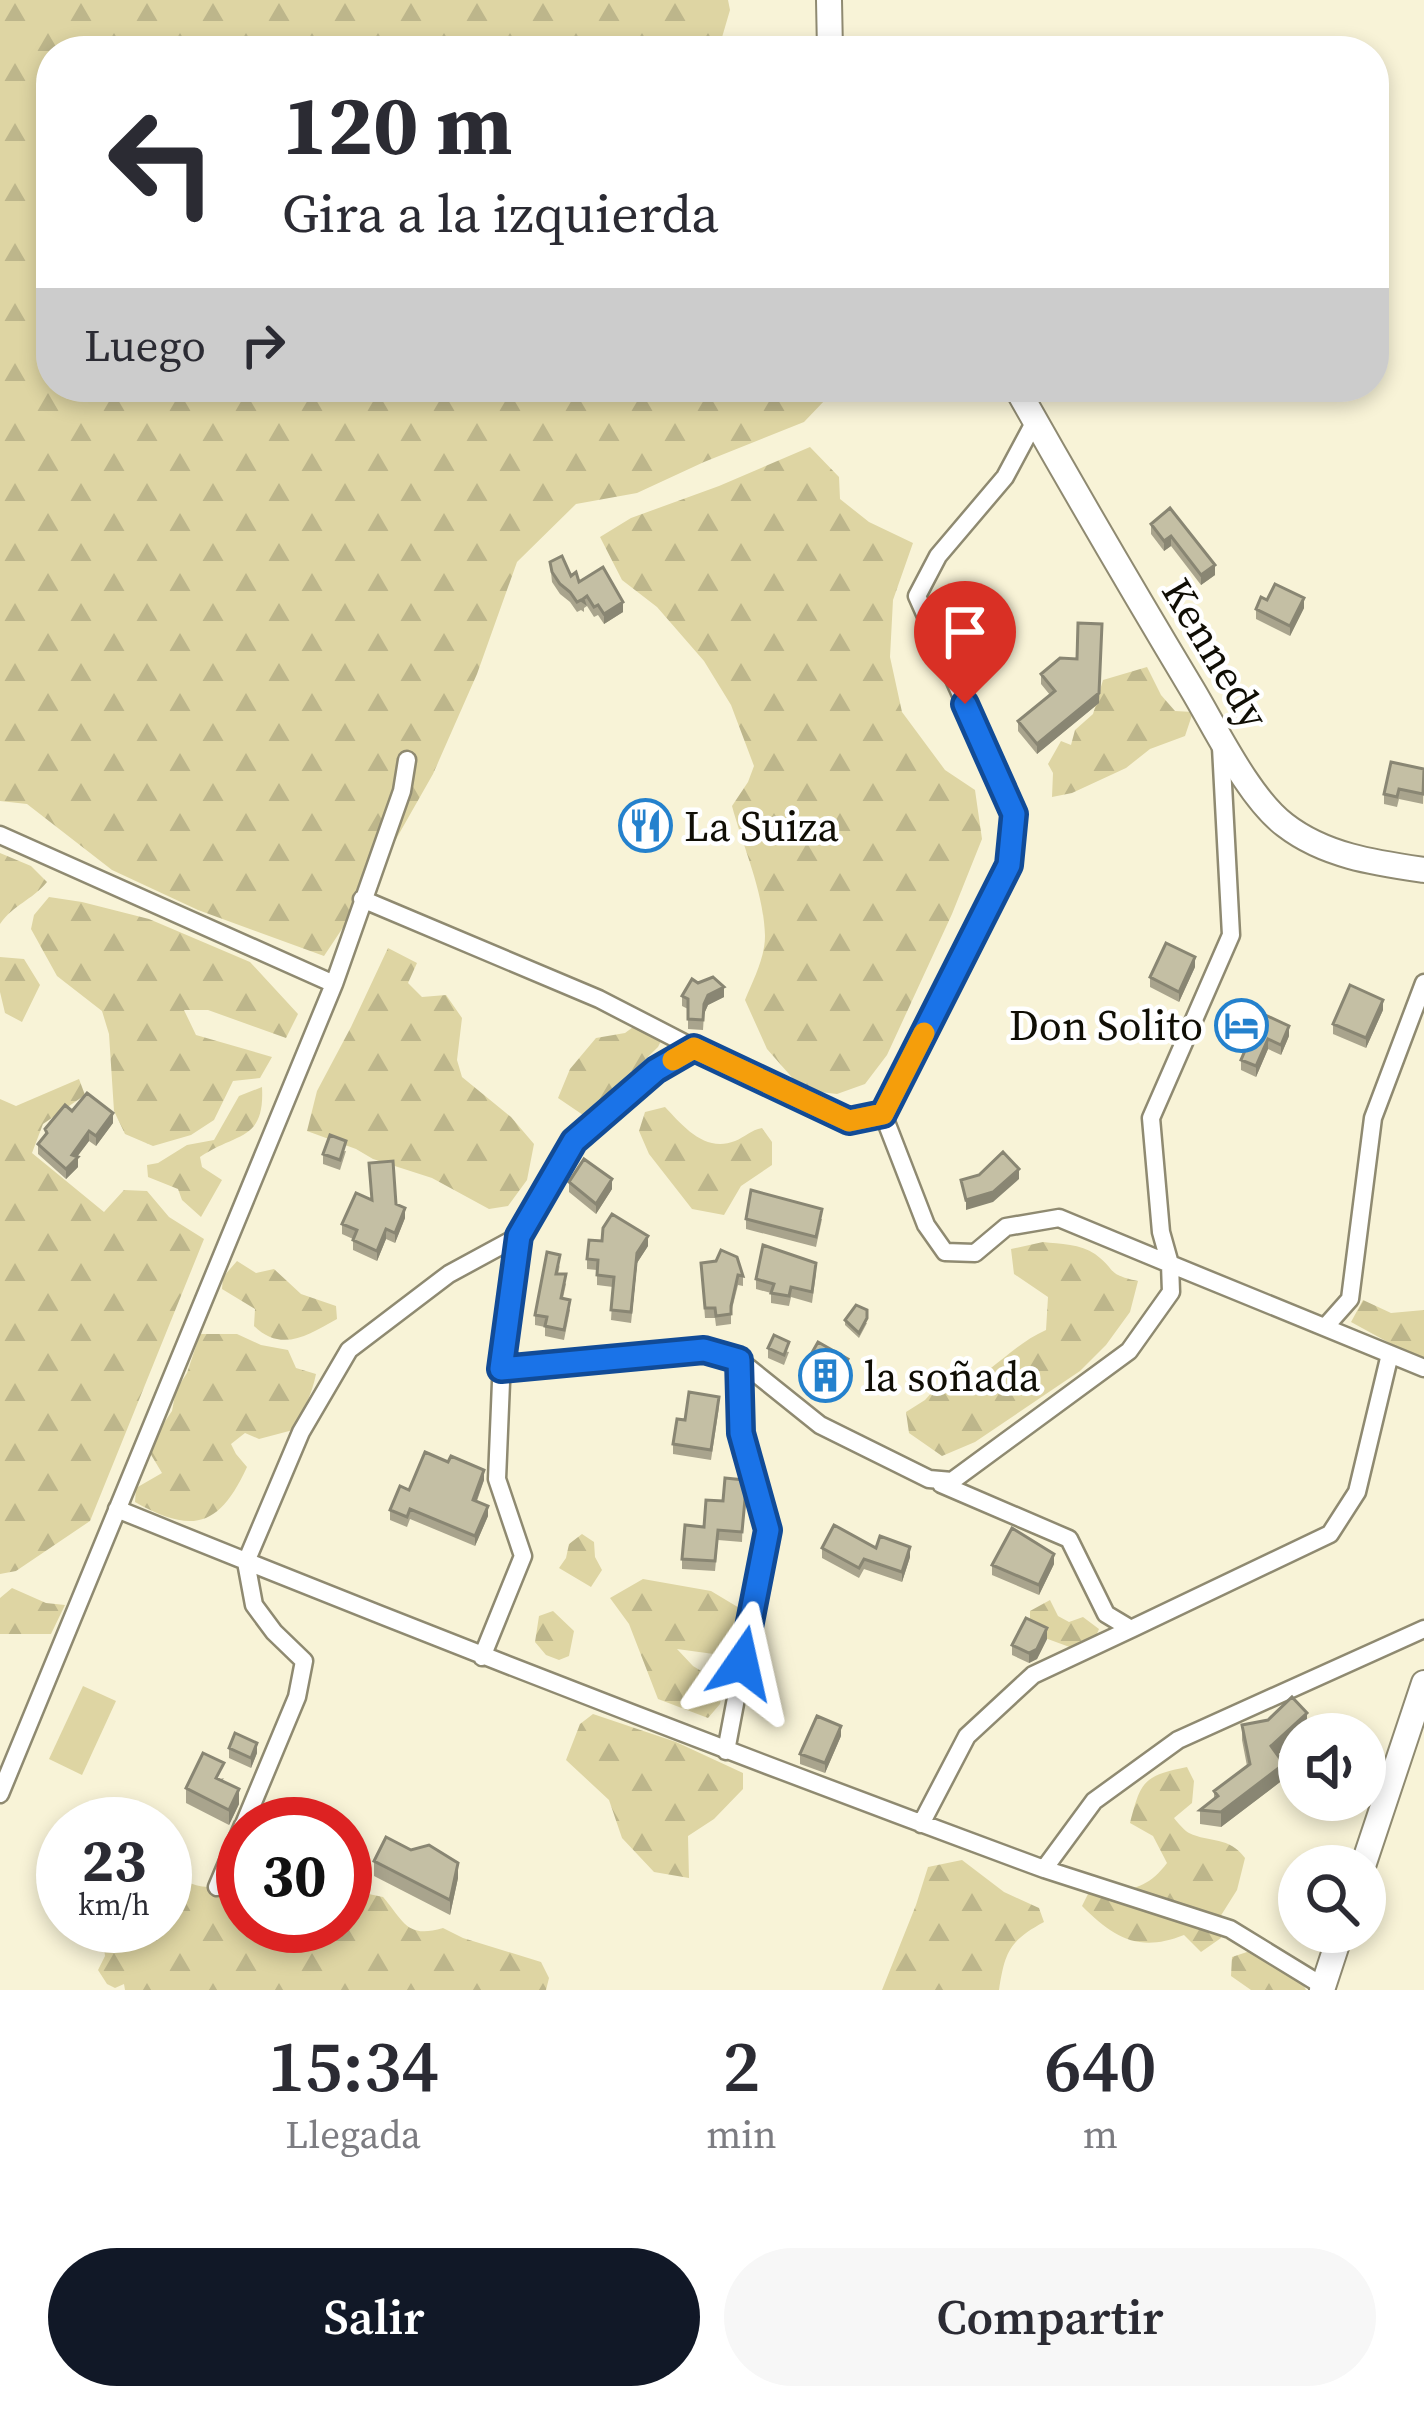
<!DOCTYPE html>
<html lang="es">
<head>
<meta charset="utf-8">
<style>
	:root { --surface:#fff; --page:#f7f7f7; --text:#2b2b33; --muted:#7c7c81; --accent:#111827 }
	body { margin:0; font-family:"Source Serif 4",serif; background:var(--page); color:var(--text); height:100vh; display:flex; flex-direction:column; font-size:45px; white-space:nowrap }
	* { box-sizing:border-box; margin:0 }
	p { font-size:39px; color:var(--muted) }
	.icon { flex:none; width:66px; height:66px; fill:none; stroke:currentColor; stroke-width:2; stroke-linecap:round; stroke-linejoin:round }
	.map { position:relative; height:1990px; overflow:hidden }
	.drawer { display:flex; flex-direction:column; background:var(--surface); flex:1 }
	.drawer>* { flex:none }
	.guide { position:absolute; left:36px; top:36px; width:1353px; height:366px; border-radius:48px; box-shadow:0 6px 18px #0003; background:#fff; color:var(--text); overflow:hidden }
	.tools { position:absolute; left:1278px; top:1713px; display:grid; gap:24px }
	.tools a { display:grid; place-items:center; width:108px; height:108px; border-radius:50%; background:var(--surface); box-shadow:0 6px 18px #0003; font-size:60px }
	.speed { position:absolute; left:36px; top:1797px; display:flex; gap:24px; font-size:60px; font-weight:700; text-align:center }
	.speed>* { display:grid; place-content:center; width:156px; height:156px; border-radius:50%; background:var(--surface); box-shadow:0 6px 18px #0003; line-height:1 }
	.speed small { font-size:30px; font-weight:400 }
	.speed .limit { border:18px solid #d22; background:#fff; color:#111 }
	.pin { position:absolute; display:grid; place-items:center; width:102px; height:102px; color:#fff; margin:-123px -51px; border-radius:50% 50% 50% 0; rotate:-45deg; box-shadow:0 0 12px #0007 }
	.pin .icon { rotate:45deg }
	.me { position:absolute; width:132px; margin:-66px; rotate:11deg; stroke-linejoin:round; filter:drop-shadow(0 0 9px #0008) }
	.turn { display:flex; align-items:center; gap:42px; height:252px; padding:0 48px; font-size:54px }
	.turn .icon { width:156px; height:156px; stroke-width:2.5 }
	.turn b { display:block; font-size:84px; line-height:102px }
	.then { display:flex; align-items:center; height:114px; padding:0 48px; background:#0003; gap:24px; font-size:45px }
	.eta { display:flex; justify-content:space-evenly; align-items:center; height:204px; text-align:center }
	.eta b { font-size:72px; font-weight:600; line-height:84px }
	.primary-button { display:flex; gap:24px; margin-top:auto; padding:24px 48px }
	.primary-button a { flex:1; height:138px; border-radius:72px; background:var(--accent); color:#fff; font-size:48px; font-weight:600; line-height:138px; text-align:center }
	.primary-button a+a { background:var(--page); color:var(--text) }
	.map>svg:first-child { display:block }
	.grass { fill:#ded5a3 }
	.forest { fill:url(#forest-firs) }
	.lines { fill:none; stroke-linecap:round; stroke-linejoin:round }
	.street-casing { stroke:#8f8a71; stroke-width:21 }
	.secondary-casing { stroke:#8f8a71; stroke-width:28 }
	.street { stroke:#fff; stroke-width:16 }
	.secondary { stroke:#fff; stroke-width:24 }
	.wall { fill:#a9a48d }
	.shaded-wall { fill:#898673 }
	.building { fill:#c4bfa4; stroke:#898673; stroke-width:3 }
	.route-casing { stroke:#114b97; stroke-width:30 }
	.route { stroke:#1a73e8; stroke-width:21 }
	.slow { stroke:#f59e0b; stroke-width:21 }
	.labels { text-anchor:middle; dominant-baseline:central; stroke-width:9; stroke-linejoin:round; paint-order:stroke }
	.street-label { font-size:42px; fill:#100e05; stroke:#fff }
	.poi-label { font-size:42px; fill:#100e05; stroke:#fff; text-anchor:start }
</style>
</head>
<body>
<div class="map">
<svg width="1424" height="1990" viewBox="0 0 1424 1990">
	<defs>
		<pattern id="forest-firs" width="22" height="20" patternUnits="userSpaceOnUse" patternTransform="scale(3)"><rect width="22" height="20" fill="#ded5a3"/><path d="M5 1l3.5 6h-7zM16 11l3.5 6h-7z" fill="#bdb68b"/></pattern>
	</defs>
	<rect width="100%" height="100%" fill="#f8f3d7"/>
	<!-- grass -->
	<path class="grass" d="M83,1686L116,1701L82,1775L49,1759Z"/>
	<!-- forest -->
	<path class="forest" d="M0,0H728L730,10L718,51H51V387H819L826,399L804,422L704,462L637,493L576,504L517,562L477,674L433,774L362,899L324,956L198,910L112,870L27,804L0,801Z
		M810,447L839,477L840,499L869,522L913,543L893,600L890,657L902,712L945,770L975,790L982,839L952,914L887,1055L865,1084L837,1094L803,1090L767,1049L745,1000C753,980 765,958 765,936C764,892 743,847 732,806L748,782L754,766L731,705L704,661L657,607L622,580L600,537L631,518L719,486Z
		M1147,667L1161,695L1175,711L1193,712L1185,736L1150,749L1126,768L1072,793L1052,797L1053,773L1048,764L1061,741L1071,745L1075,730L1093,714L1103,680Z
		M0,853L31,866L47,882C31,901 14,904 0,924Z
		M49,897L82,902L149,919L250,962L298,1014L286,1038L208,1010H184L196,1035L272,1057L260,1078L233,1081L214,1120L191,1135L153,1146L125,1134L114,1111L109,1034L102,1011L57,976L31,929L34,915Z
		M388,948L417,963L408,983L422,997L446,995L462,1018L457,1060L462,1077L511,1117L534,1144L527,1180L508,1206L489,1209L432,1178L373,1159L356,1149L307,1131L317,1091L351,1027Z
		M0,957L24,959L40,985L22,1022L5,1013L0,992Z
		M644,1019L662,1039L658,1047L586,1117L558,1098L570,1069L596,1038L625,1033Z
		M79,1079L85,1095L43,1124L32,1153L104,1212L124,1190L147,1191L169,1217L204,1239L90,1521L16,1571L0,1574V1099L16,1106Z
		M262,1087C265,1142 236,1132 200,1157L202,1167L222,1180L201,1217L182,1200L178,1189L148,1177L147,1165L158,1163L187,1145L214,1140L239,1096Z
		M665,1107C683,1126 705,1153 735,1141C745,1137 751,1130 762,1128L772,1142V1165L741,1186L724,1215L692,1209L649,1154L639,1131L645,1112Z
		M1043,1242C1060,1244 1081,1244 1095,1254C1117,1270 1105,1274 1138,1281L1130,1312L1106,1345L1080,1371L975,1442L942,1456L909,1433L906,1412L925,1400L944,1379L961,1387C993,1372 1014,1344 1046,1330L1048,1297L1014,1274L1011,1249Z
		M237,1261L256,1273L274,1269L301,1294L336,1306L337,1319C308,1335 282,1353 254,1326L255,1309L222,1289L223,1277Z
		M1363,1300L1391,1313L1424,1310V1358L1395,1346L1351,1322Z
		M200,1334H237L261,1345L288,1350L296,1368L316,1374C312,1394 303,1412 293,1430L259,1439L245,1433L231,1444L236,1454L247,1467C219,1528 192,1534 135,1502L136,1488L162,1473L147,1448L172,1411L176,1390L187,1373Z
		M582,1534L594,1542L595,1557L602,1570L591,1587L559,1568L566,1558L569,1544Z
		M643,1579L711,1591L741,1609L732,1635L721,1655L677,1649L693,1666L724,1685L720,1704L708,1718L658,1699L629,1624L610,1598Z
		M12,1588L46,1603L65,1605L51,1634H0V1598Z
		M1050,1600L1058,1616L1069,1622L1083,1617L1099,1629L1094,1641L1075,1649L1045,1638L1030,1621V1611Z
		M553,1611L574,1631L569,1656L559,1660L546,1655L535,1642L539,1616Z
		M593,1714L676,1742L743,1773V1789L714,1819L688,1836L689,1878L654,1872L622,1838L609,1800L566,1760L580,1724Z
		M1187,1767L1194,1781L1192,1803L1174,1818C1177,1822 1185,1831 1189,1833C1210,1843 1229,1836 1245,1858L1237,1890L1220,1917L1221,1938L1201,1952L1184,1935C1139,1953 1114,1938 1082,1906L1091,1888C1125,1893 1146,1891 1167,1863L1153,1836L1130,1823C1141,1781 1143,1776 1187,1767Z
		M243,1860V1926H345V1889L383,1897C404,1921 406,1939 443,1928L463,1938L541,1962L549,1978L546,1990H125L124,1984L115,1988L107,1984L98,1970L105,1956L103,1941L117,1935L121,1926H165V1862C183,1886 207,1894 235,1880Z
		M962,1860L1004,1892L1039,1908L1044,1922C1009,1941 1005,1952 999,1990H882L916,1905L928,1867Z
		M1262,1947L1277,1954L1279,1970L1303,1984L1306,1990H1251L1231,1976L1232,1957Z"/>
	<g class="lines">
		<defs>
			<path id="street" d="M1221,747L1231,935L1151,1118L1161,1232L1170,1264L1424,1368
				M0,835L334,984
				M362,899L599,999L694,1048
				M1326,1326L1350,1299L1373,1118L1424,983
				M501,1369L705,1350L739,1360L820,1425L929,1479L952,1481L1129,1351L1171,1292L1170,1264L1059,1218L1006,1227L975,1253L945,1252L926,1225L883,1114
				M941,1484L1069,1539L1106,1614L1131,1629L1330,1534L1357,1492L1390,1354
				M117,1509C424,1634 733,1754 1044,1869L1094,1801L1178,1740L1424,1629
				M482,1657L523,1556L497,1479L502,1358L519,1236L574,1141L655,1070L694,1048L849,1122L883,1114L1009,865L1014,814L917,596L938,556L1005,477L1035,421
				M726,1751L768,1530L741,1433L739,1360
				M0,1794L334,984L402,791L407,760
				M244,1824L297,1697L304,1661L274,1632L254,1605L246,1562L301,1432L349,1350L449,1274L519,1236
				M921,1824L967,1736L1033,1675L1131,1629
				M1044,1869L1230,1929L1323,1986
				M217,1887L243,1825"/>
			<path id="secondary" d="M829,0L830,51
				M1016,387C1073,488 1132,589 1192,689C1216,729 1249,798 1285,825C1325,856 1376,863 1424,870
				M1363,1866L1424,1683
				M1322,1990L1341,1932"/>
		</defs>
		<!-- street casing -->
		<use href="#street" class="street-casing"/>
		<!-- secondary casing -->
		<use href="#secondary" class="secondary-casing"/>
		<!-- street -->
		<use href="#street" class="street"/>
		<!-- secondary -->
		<use href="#secondary" class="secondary"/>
	</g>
	<!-- wall -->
	<path class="wall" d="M1170,508L1215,575L1201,585L1171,546L1164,551L1151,534V524Z
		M550,562L579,582L623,612L604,624L598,615L594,617L587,606L584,608V612L581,610L577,612L570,602L560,594L552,582Z
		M1267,600L1304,608L1290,636L1256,619V609Z
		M1041,674L1099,703L1037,754L1018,731V721L1050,695L1041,684Z
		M1424,769L1423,804L1399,799L1397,807L1384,804V794Z
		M1195,967L1179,1002L1150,987V977Z
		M682,996L724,997L708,1005L704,1014L703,1030L688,1029V1009L682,1006Z
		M1383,1010L1366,1048L1333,1034V1024Z
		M1261,1013L1289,1036L1281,1055L1268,1049L1256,1077L1241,1070V1060Z
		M72,1111L113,1123L96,1146L89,1141L77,1157L78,1167L66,1179L38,1154V1144L45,1136V1129Z
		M346,1151L340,1170L323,1164V1154Z
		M569,1182L612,1189L596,1214L569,1192Z
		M371,1199L396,1204L405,1218L395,1243L386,1239L377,1261L353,1250V1239L342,1234V1224Z
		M746,1219H822L816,1247L746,1229Z
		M648,1246L637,1263L631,1323L611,1320L613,1287L597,1285V1270L587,1269V1259Z
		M701,1263L743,1276V1286L738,1285L731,1313V1324L716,1326L715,1318H705Z
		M560,1265L558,1274L566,1284L563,1298L570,1310L564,1340L545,1336V1327L535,1325V1315Z
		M816,1273L812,1303L791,1297L789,1306L771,1303V1293L756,1289V1279Z
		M845,1320L867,1323L859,1338L845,1325Z
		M768,1348L789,1352L784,1365L768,1358Z
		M848,1369L831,1399L801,1382V1372Z
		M719,1407L711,1460L673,1454V1444L685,1420Z
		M484,1480L477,1501L488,1516L475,1546L410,1519L407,1527L390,1520V1510L409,1490Z
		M744,1480L742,1542L718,1540L715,1571L682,1569V1559L704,1527L723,1501Z
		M822,1548H876L910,1557L902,1582L864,1569L859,1578L822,1558Z
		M1054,1564L1039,1595L992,1575V1565Z
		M1047,1639L1037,1659L1029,1663L1012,1655V1645Z
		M1242,1725L1307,1728L1277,1755L1284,1779L1221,1827L1200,1824V1810L1214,1799V1791L1247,1766L1242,1740Z
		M841,1736L825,1773L800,1764V1754Z
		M229,1748L257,1753L251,1768L229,1758Z
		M224,1778L222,1781L239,1804L229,1825L186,1803V1788Z
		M374,1861L458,1878L450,1915L374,1876Z"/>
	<!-- shaded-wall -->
	<path class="shaded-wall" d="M1171,536V546L1164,551V541Z
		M1215,565V575L1201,585V575Z
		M1304,598V608L1290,636V626Z
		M623,602V612L604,624V614Z
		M1102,624L1099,703L1037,754V744Z
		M1195,957V967L1179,1002V992Z
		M724,987V997L708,1005L704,1014V1004L708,995Z
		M1383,1000V1010L1366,1048V1038Z
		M1289,1026V1036L1281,1055V1045Z
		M1268,1039V1049L1256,1077V1066Z
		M113,1113V1123L96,1146V1136Z
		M89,1131V1141L76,1158L78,1157V1167L66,1179V1169L72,1155Z
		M1019,1169V1179L993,1202L966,1210V1200Z
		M612,1179V1189L596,1214V1204Z
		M405,1208V1218L395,1243V1233Z
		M386,1229V1239L377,1261V1251Z
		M648,1236V1246L637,1263L631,1323L637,1253Z
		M848,1359V1369L831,1399V1389Z
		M484,1470V1480L473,1510V1500Z
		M488,1506V1516L475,1546V1536Z
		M910,1547V1557L902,1582V1572Z
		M1054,1554V1564L1039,1595V1585Z
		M1047,1628V1639L1037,1659L1029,1663V1653Z
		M1307,1713V1728L1271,1761V1746Z
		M841,1726V1736L825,1773V1763Z
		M257,1743V1753L251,1768V1758Z
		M1284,1764V1779L1221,1827V1812Z
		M239,1789V1804L229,1825V1810Z
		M458,1863V1878L450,1915V1900Z"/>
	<!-- building -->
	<path class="building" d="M1170,508L1215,565L1201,575L1171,536L1164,541L1151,524Z
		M562,556L571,576L576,572L579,582L603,567L623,602L604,614L598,605L594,607L587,596L583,599L584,602L581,600L577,602L570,592L560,584L552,572L550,562Z
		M1275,584L1304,598L1290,626L1256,609L1261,597L1267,600Z
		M1078,623L1102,624L1099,693L1037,744L1018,721L1055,691L1041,674L1060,658L1077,659Z
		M1391,762L1424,769L1423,794L1399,789L1397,797L1384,794Z
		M1166,943L1195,957L1179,992L1150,977Z
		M713,977L724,987L708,995L704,1004L703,1020L688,1019V999L682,996L692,979L698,983Z
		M1350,985L1383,1000L1366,1038L1333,1024Z
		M1261,1013L1289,1026L1281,1045L1268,1039L1256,1066L1241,1060Z
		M87,1093L113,1113L96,1136L89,1131L72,1155L78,1157L66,1169L38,1144L47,1133L45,1129L65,1105L72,1111Z
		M330,1135L346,1141L340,1160L323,1154Z
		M1003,1152L1019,1169L993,1192L966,1200L961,1180L979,1175Z
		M584,1159L612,1179L596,1204L569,1182Z
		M393,1161L396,1204L405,1208L395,1233L386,1229L377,1251L353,1240L357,1230L342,1224L356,1193L372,1200L369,1163Z
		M751,1190L822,1209L816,1237L746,1219Z
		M612,1214L648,1236L637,1253L631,1312L611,1310L614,1277L597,1275L598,1260L587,1259L589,1240L602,1241L603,1228Z
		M763,1245L816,1263L812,1292L791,1287L789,1296L771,1293L774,1284L756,1279Z
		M721,1250L737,1257L743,1276L738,1275L731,1306V1314L716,1316L715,1308H705L701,1263L716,1261Z
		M547,1252L560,1255L556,1274H566L561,1298L570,1300L564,1330L545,1326L547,1317L535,1315Z
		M856,1305L867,1310V1318L859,1333L845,1320Z
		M774,1335L789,1342L784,1355L768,1348Z
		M818,1342L848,1359L831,1389L801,1372Z
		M689,1392L719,1397L711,1450L673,1444L677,1419L685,1420Z
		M425,1452L448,1462L451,1456L484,1470L473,1500L488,1506L475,1536L410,1509L407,1517L390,1510L400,1486L409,1490Z
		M725,1478L744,1480L746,1488L742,1532L718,1530L715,1561L682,1559L685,1525L704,1527L706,1500L723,1501Z
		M834,1525L876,1548L880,1536L910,1547L902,1572L864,1559L859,1568L822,1548Z
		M1012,1528L1054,1554L1039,1585L992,1565Z
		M1026,1618L1047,1628L1037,1649L1029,1653L1012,1645Z
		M1292,1697L1307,1713L1271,1746L1284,1764L1221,1812L1200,1810L1218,1796L1214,1791L1250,1764L1242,1725L1268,1720Z
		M817,1716L841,1726L825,1763L800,1754Z
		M235,1733L257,1743L251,1758L229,1748Z
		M203,1753L224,1763L216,1778L239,1789L229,1810L186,1788Z
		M386,1837L411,1850L429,1845L458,1863L450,1900L374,1861Z"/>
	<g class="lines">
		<defs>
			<path id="route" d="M742,1663L768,1530L741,1433L739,1360L704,1350L501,1369L519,1236L574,1141L656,1070L694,1048L849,1121L883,1114L1009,865L1014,814L965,704"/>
		</defs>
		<!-- route casing -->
		<use href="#route" class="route-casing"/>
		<!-- route -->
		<use href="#route" class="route"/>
		<!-- slow -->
		<path class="slow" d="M673,1060L694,1048L849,1121L883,1114L924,1033"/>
	</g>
	<!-- icons -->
	<defs>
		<symbol id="restaurant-ring" viewBox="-11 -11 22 22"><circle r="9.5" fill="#fff" stroke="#2481cd" stroke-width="1.5"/><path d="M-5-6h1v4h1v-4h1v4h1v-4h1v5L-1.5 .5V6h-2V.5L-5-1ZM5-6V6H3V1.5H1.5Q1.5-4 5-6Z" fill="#2481cd"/></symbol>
		<symbol id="hotel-ring" viewBox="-11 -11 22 22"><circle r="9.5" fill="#fff" stroke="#2481cd" stroke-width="1.5"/><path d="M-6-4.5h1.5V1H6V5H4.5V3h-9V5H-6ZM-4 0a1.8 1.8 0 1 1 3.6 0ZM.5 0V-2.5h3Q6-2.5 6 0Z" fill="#2481cd"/></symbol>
		<symbol id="building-ring" viewBox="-11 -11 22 22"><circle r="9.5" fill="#fff" stroke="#2481cd" stroke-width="1.5"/><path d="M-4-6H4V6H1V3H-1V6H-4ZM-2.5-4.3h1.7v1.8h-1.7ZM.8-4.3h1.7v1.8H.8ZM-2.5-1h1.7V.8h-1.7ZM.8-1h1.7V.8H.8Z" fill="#2481cd"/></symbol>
	</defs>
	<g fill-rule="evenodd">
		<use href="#restaurant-ring" x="616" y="796" width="59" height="59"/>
		<use href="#hotel-ring" x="1212" y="996" width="59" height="59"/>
		<use href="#building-ring" x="796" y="1346" width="59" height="59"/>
	</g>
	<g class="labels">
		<!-- street labels -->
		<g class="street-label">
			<text transform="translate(1216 653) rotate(59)">Kennedy</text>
		</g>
		<!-- poi labels -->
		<g class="poi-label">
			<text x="684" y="826">La Suiza</text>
			<text x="1203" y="1025" text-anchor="end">Don Solito</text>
			<text x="864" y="1376">la soñada</text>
		</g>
	</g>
</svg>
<div class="tools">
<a><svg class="icon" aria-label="sound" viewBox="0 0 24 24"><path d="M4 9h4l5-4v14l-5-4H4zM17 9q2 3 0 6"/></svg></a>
<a><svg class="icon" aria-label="search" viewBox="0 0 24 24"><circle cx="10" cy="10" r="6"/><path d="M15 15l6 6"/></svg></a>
</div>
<div class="speed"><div>23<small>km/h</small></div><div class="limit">30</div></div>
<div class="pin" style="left:965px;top:704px;background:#d93025"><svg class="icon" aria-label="arrive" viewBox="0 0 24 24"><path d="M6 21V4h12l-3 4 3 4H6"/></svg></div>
<svg class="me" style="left:742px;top:1663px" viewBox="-20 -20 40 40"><path d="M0-17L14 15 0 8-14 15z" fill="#1a73e8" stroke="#fff" stroke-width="4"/></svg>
<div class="guide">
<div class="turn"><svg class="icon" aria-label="left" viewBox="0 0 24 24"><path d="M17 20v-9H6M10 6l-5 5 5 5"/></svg><div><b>120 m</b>Gira a la izquierda</div></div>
<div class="then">Luego<svg class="icon" aria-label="right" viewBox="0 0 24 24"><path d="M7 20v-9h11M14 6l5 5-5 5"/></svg></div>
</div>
</div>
<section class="drawer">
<div class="eta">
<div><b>15:34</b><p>Llegada</p></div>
<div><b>2</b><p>min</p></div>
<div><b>640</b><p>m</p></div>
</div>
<div class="primary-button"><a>Salir</a><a>Compartir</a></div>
</section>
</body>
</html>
